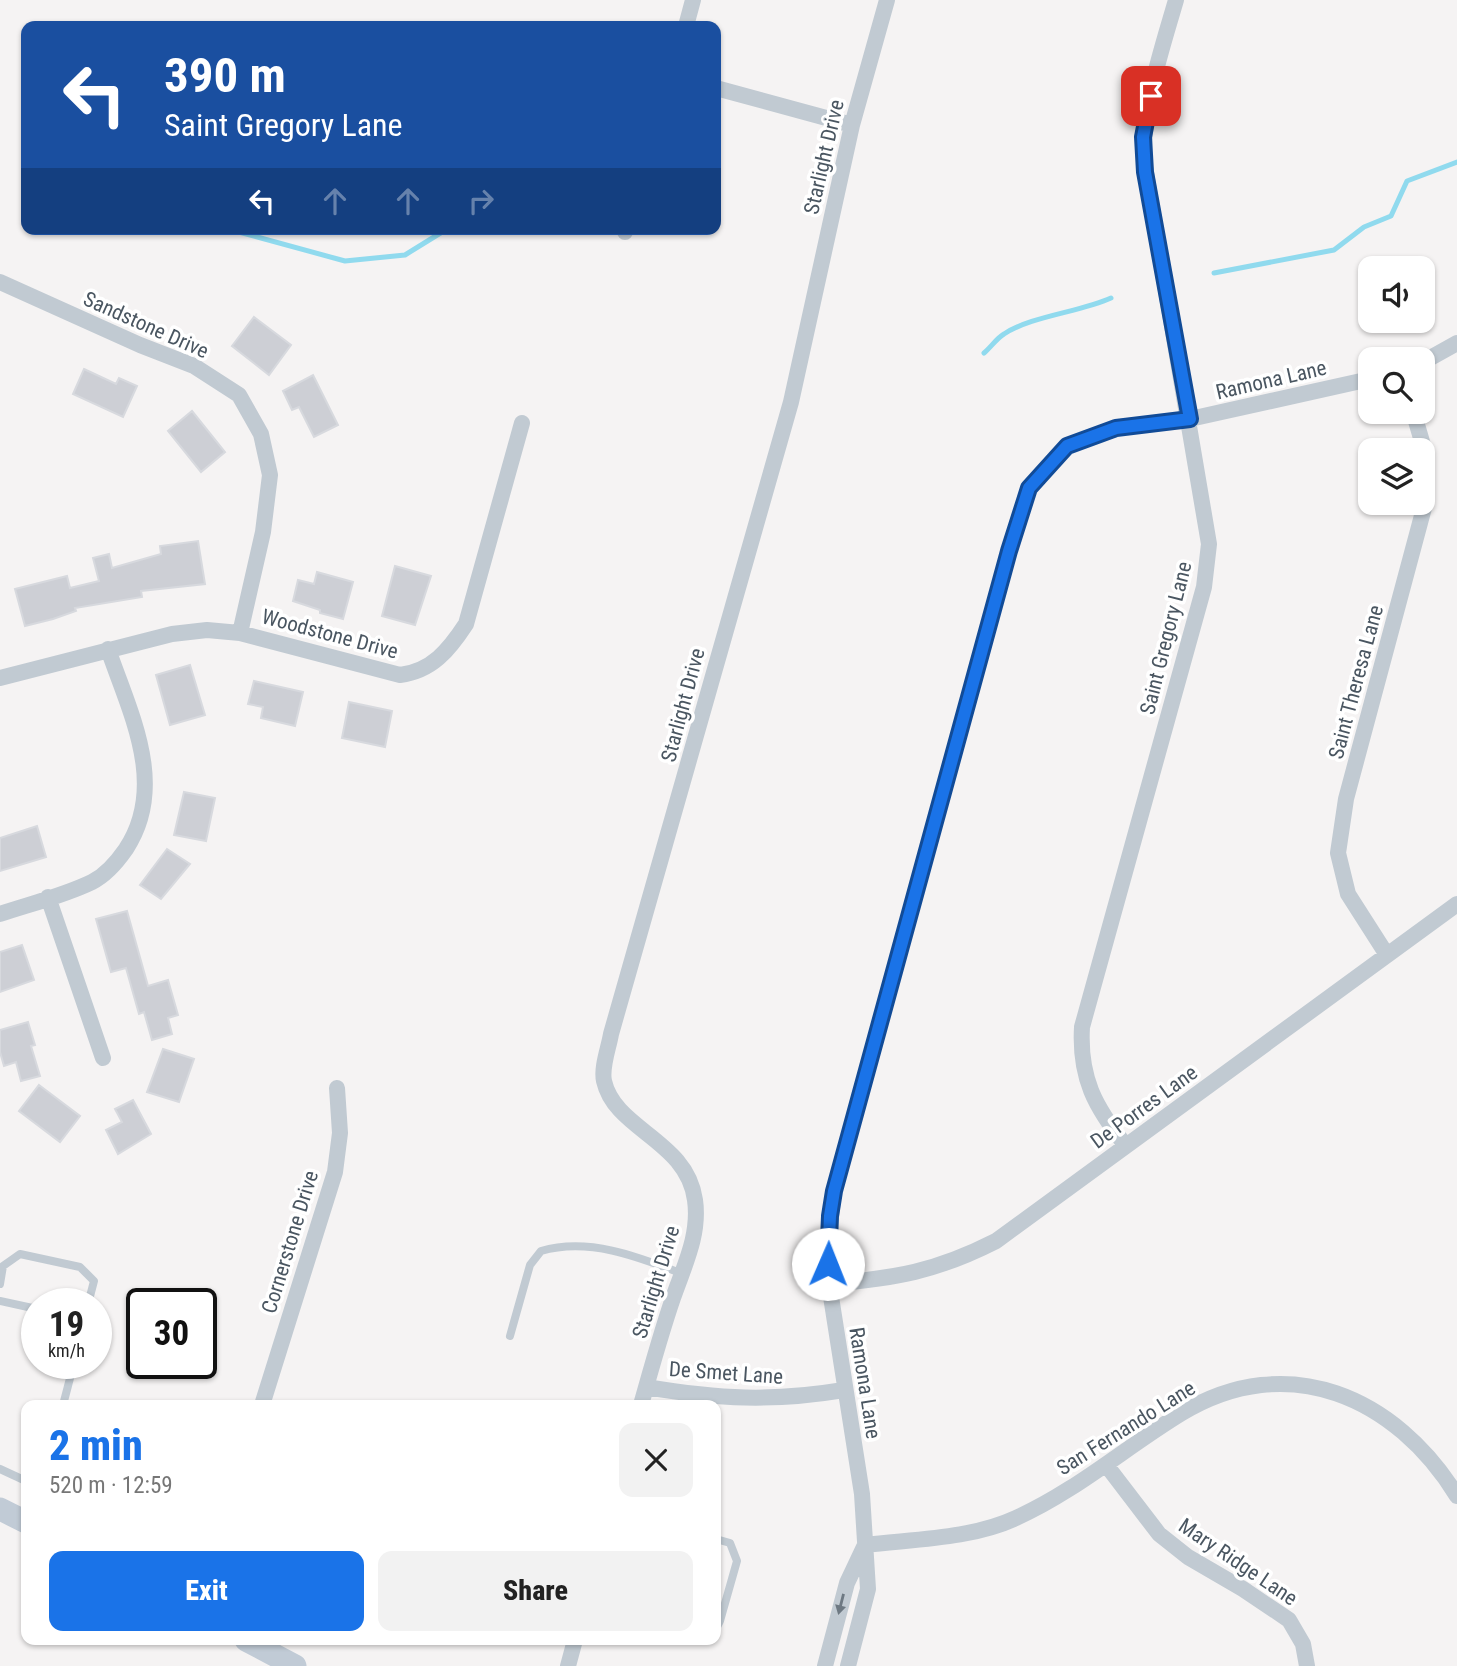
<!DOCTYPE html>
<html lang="en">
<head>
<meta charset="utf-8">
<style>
	:root { --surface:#fff; --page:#f2f2f2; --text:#222; --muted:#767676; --accent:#1a73e8 }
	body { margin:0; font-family:"Roboto Condensed",sans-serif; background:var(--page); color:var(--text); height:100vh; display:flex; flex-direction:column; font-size:26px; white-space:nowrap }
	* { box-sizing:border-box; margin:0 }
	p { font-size:23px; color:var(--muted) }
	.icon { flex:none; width:38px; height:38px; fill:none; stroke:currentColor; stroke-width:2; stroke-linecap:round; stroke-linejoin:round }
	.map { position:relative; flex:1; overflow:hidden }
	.panel { position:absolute; left:21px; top:1400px; width:700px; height:245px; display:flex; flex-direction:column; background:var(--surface); border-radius:14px; box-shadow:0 2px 5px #0004 }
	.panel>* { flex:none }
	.guide { position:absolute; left:21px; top:21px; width:700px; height:214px; border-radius:14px; box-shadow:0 2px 5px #0004; background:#1a4fa0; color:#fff; overflow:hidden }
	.fabs { position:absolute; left:1358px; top:256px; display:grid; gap:14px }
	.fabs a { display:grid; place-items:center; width:77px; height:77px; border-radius:14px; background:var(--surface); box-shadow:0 2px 5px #0004; font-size:35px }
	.speed { position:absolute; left:21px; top:1288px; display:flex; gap:14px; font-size:35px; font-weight:700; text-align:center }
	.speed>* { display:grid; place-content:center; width:91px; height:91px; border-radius:50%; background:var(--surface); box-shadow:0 2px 5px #0004; line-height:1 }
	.speed small { font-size:18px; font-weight:400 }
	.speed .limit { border:4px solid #111; border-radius:10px; background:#fff; color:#111 }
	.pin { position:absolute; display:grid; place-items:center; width:60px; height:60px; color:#fff; margin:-30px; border-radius:14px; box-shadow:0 4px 10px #0006 }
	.me { position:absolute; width:77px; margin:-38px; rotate:1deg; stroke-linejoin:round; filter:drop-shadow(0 0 5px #0008) }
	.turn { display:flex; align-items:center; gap:24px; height:147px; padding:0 28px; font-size:32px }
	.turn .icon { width:91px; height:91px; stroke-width:2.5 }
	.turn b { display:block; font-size:49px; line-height:60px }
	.lanes { display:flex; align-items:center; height:66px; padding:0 28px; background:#0003; justify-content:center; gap:35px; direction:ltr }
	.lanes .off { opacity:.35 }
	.round { display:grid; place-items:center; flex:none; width:74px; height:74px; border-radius:14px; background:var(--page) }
	.head { display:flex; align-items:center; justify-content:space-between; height:119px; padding:0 28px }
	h1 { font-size:42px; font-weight:800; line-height:52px; color:var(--accent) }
	.primary-button { display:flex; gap:14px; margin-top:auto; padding:14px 28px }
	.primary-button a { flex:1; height:80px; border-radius:14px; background:var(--accent); color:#fff; font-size:28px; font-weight:800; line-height:80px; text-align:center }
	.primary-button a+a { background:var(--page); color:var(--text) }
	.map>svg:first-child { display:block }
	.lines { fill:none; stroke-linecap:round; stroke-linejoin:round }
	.stream { stroke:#90daee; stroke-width:5 }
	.building { fill:#cdcfd5; stroke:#d7d9de; stroke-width:2 }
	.service { stroke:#c1cad2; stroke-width:8 }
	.minor { stroke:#c1cad2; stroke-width:16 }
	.secondary { stroke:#c1cbd6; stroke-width:23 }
	.oneway { fill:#6e7983 }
	.route-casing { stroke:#114b97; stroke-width:18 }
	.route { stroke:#1a73e8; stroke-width:12 }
	.labels { text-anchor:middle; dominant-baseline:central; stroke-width:7; stroke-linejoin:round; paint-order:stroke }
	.street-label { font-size:21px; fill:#4a5661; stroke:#fff }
</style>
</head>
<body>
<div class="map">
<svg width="1457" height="1666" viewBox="0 0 1457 1666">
	<rect width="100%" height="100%" fill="#f5f3f3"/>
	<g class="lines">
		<!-- stream -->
		<path class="stream" d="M228,229L345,261L405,255L447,229
			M1214,273L1334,250L1364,227L1391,216L1407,181L1457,162
			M984,353C991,347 997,338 1004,334C1031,316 1080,312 1111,298"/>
	</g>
	<!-- building -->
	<path class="building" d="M254,317L291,345L269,375L232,346Z
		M84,369L116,384L119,378L137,386L123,417L73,394Z
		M313,375L338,425L314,437L299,407L292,410L283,391Z
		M192,411L225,452L201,472L168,431Z
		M198,541L205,584L141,591L142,597L75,608L76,611L53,619L25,626L15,589L67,576L70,588L99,581L93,558L109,554L112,568L161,554L160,546Z
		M395,566L431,576L415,625L382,616Z
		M317,572L353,582L343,619L320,613V610L293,601L298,580L314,584Z
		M190,665L205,715L170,725L156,675Z
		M254,681L303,692L295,726L261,718L263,707L248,704Z
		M349,702L392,711L385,747L342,738Z
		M184,792L215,798L206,841L174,835Z
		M37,826L46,857L0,871V838Z
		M167,849L190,864L161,899L140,885Z
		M127,911L148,986L168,980L178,1015L168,1018L172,1034L152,1040L144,1012L139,1014L126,968L111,972L96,919Z
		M22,945L34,980L0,992V952Z
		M28,1022L35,1045L31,1046L40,1076L21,1081L16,1062L4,1066L0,1052V1030Z
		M163,1049L194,1059L179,1102L147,1092Z
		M39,1085L80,1116L60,1142L19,1111Z
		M133,1100L151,1134L118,1154L106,1130L122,1122L115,1109Z"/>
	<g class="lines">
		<!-- service -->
		<path class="service" d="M0,1284L3,1266L20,1254L80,1267L94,1281L88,1304
			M0,1301L37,1309
			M510,1336L530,1265L541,1251C589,1237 639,1257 683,1274
			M63,1405L74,1363
			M0,1469L26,1481
			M716,1539L730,1543L737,1561L720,1621L716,1629"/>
		<!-- minor -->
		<path class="minor" d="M686,26L693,0
			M716,88L852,125
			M625,232V229
			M0,282L140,345L194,366L239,395L261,434L270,475L263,532L240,633
			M1423,362L1457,343
			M0,678L172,634L207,630L240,633L400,675C432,671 449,650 466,624L522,423
			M48,897L103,1058
			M0,914C30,904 63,896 92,882C106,875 117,862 126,849C168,785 130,713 108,649
			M1387,955L1348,894L1338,853L1346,799L1424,508L1423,445L1413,411
			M1126,1146C1095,1107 1079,1078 1082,1027L1204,587L1209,544L1144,161C1142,107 1161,52 1176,0
			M829,1284C896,1278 935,1272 996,1241L1457,904
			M646,1387C719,1399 771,1402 844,1390
			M262,1405L335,1172L340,1133L337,1088
			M641,1405C651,1369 661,1333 673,1298C684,1266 700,1235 695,1200C687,1140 615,1130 604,1081C601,1067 609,1047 611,1034L791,402L852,125L887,0
			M1107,1466L1159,1534L1188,1557L1243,1589L1289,1620L1303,1644L1307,1666
			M865,1545C914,1539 971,1539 1016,1518C1076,1491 1126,1447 1182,1413C1288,1349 1396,1397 1457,1496
			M568,1666L575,1640
			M825,1666L847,1583L864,1547
			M848,1666L868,1589L862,1494L829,1284L828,1242L834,1191L1009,551L1029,488L1067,446L1116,428L1190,419L1370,379"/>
		<!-- secondary -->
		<path class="secondary" d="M0,1509L26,1522
			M246,1640L295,1666"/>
	</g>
	<!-- one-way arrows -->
	<defs><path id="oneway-solid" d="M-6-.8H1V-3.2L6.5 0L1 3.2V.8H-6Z" transform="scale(1.75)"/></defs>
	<use class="oneway" href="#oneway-solid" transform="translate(841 1604) rotate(104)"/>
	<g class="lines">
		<defs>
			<path id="route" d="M828,1264L830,1216L834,1191L1009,551L1029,488L1067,446L1116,428L1190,419L1145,172L1143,137L1151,96"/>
		</defs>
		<!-- route casing -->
		<use href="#route" class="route-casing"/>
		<!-- route -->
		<use href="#route" class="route"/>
	</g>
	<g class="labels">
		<!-- street labels -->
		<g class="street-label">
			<text transform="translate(824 157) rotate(-77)">Starlight Drive</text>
			<text transform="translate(146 325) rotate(24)">Sandstone Drive</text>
			<text transform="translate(1271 380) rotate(-13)">Ramona Lane</text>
			<text transform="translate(330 634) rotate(15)">Woodstone Drive</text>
			<text transform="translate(1166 638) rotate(-76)">Saint Gregory Lane</text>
			<text transform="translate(1356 682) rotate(-75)">Saint Theresa Lane</text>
			<text transform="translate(683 705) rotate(-75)">Starlight Drive</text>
			<text transform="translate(1144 1107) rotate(-36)">De Porres Lane</text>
			<text transform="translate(290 1242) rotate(-73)">Cornerstone Drive</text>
			<text transform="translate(656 1282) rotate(-73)">Starlight Drive</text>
			<text transform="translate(726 1373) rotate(4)">De Smet Lane</text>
			<text transform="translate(865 1383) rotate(81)">Ramona Lane</text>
			<text transform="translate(1126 1428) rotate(-32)">San Fernando Lane</text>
			<text transform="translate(1238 1562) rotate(34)">Mary Ridge Lane</text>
		</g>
	</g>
</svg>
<div class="fabs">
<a><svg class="icon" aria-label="sound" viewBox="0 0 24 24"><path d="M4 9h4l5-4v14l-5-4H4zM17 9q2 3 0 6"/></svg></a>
<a><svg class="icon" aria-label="search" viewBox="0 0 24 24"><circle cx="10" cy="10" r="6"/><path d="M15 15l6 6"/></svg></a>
<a><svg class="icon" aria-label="layers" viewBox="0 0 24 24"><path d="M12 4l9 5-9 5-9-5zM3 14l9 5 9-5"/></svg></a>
</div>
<div class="speed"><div>19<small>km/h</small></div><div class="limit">30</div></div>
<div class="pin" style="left:1151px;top:96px;background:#d93025"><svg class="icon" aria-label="arrive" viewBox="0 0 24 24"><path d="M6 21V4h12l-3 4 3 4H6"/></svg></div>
<svg class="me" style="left:828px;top:1264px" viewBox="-20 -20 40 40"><circle r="19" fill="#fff"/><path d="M0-13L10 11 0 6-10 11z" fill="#1a73e8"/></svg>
<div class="guide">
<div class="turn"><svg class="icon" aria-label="left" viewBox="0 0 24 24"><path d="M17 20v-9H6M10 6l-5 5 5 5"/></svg><div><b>390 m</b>Saint Gregory Lane</div></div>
<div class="lanes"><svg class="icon" aria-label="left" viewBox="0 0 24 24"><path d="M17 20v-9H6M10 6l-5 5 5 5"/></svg><svg class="icon off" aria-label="ahead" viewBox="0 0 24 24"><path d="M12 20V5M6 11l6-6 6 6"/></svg><svg class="icon off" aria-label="ahead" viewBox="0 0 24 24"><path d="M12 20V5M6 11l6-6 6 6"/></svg><svg class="icon off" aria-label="right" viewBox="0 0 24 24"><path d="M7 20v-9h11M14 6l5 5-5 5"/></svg></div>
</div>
<section class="panel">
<div class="head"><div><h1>2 min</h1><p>520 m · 12:59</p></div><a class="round"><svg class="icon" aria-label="close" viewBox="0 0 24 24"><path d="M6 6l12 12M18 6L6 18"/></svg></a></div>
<div class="primary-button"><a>Exit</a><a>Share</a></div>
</section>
</div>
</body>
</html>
